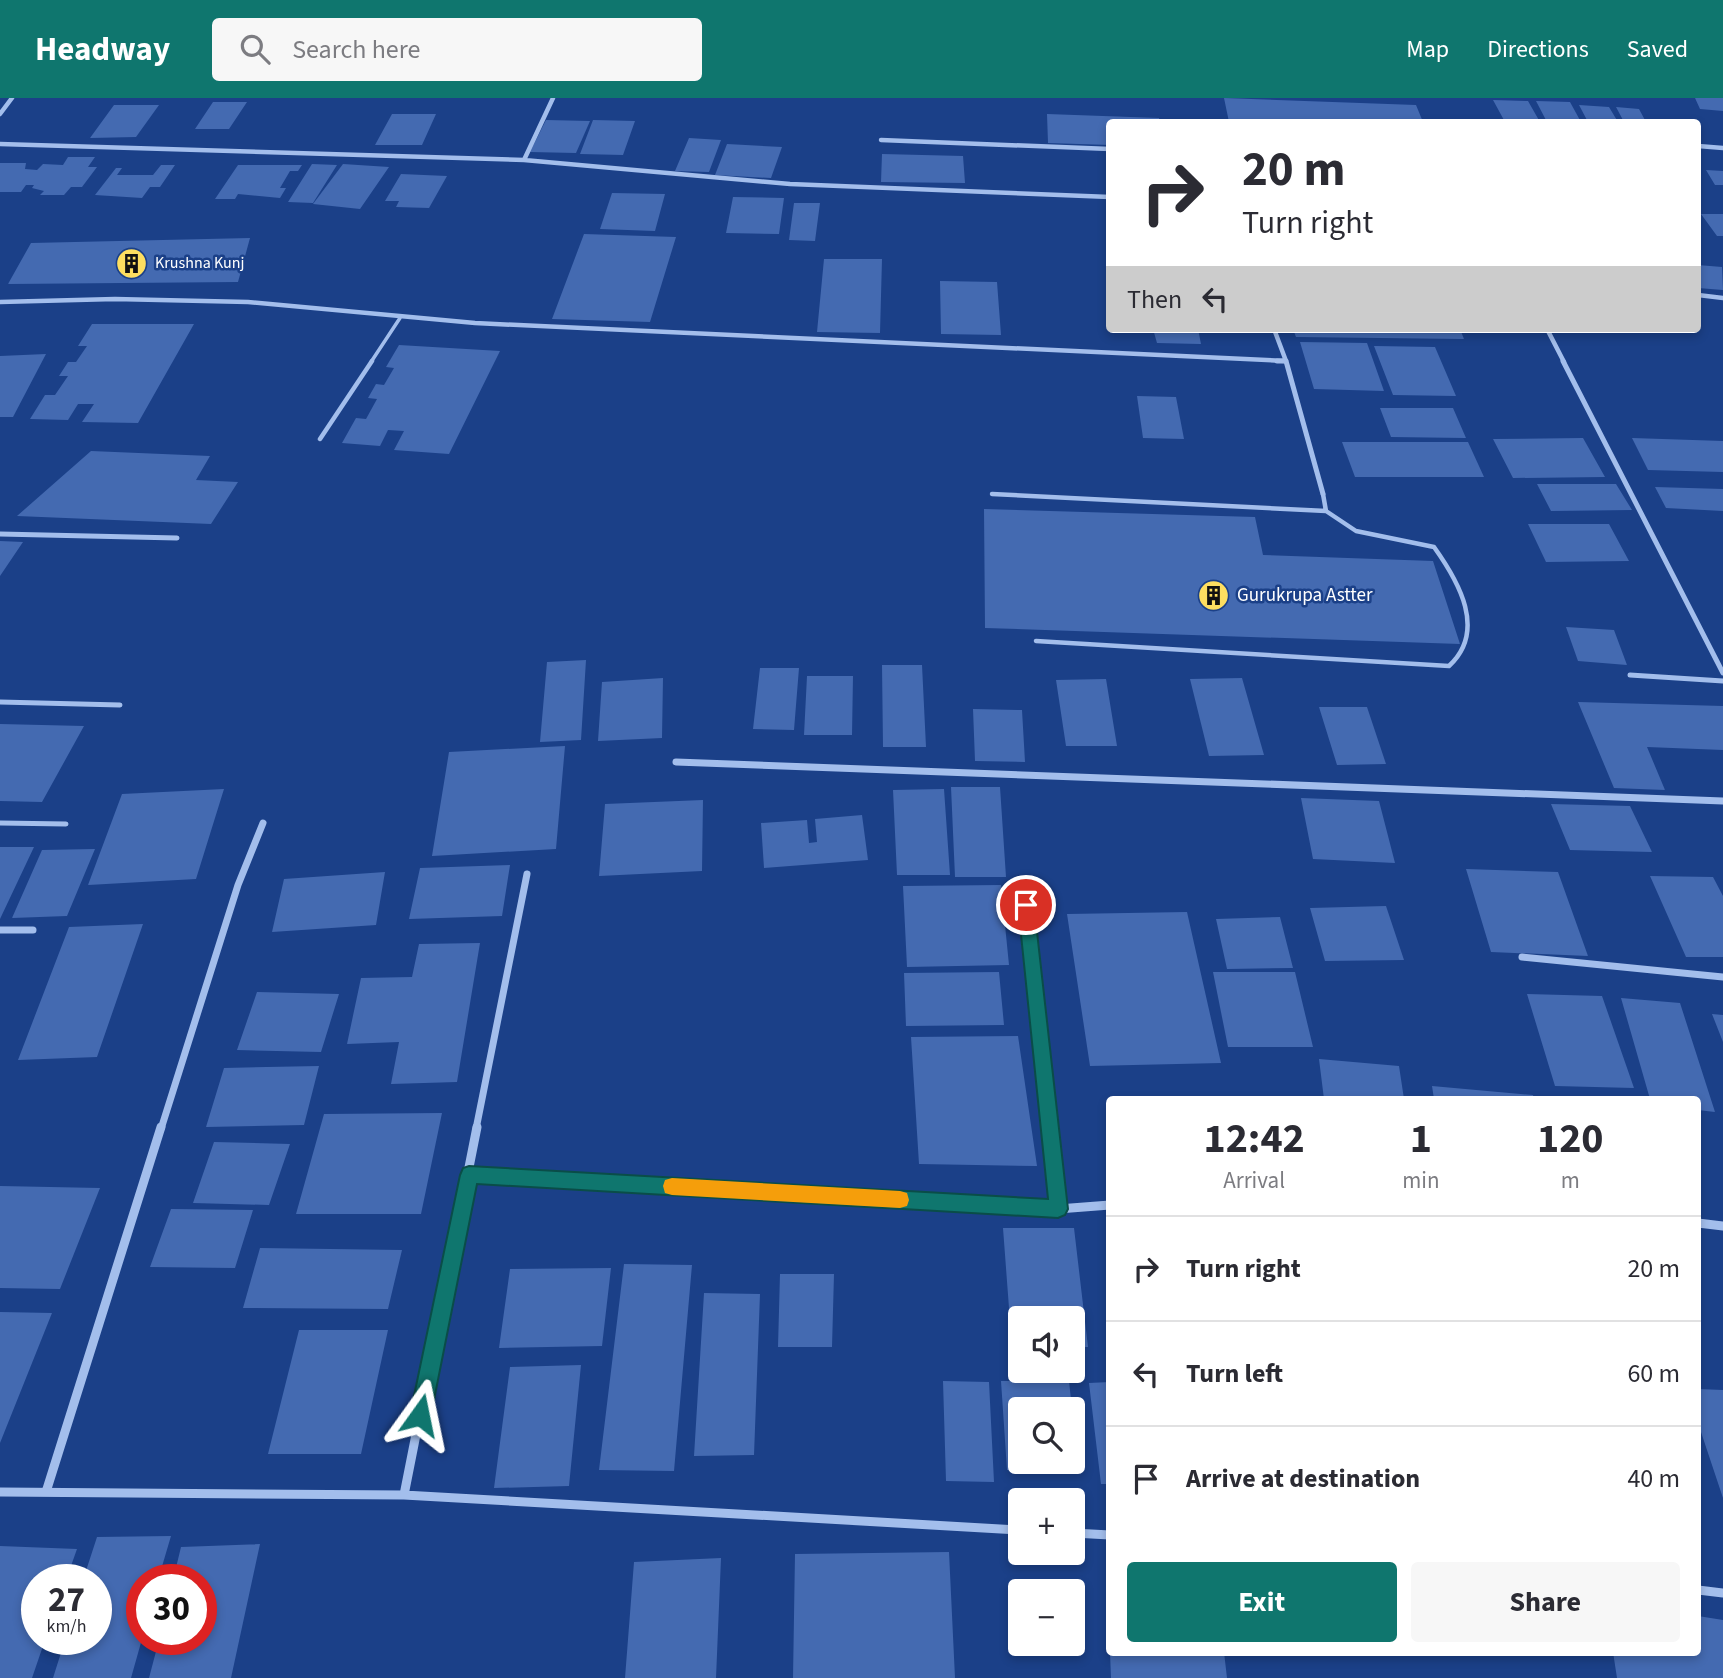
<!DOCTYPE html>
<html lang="en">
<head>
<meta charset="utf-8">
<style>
	:root { --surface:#fff; --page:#f7f7f7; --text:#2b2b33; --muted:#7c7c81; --line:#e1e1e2; --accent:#0f766e }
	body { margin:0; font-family:"Source Sans 3",sans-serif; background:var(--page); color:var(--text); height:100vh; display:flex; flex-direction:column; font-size:26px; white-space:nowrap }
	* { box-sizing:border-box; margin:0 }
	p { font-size:23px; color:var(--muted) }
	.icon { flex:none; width:38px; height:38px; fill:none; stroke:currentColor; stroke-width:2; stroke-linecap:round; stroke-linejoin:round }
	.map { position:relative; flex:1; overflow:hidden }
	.drawer { position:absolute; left:1106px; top:998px; width:595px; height:560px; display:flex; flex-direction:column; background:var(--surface); border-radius:7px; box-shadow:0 4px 10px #0003 }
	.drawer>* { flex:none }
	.banner { position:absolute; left:1106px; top:21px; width:595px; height:214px; border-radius:7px; box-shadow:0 4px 10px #0003; background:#fff; color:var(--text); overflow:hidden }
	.buttons { position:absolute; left:1008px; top:1208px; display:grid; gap:14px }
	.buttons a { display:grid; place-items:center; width:77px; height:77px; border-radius:7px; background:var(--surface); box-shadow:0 4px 10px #0003; font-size:35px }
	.speed { position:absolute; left:21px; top:1466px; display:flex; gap:14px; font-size:35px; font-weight:700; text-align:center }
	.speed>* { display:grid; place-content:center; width:91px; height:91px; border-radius:50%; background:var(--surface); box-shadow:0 4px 10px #0003; line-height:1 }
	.speed small { font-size:18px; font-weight:400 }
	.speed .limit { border:10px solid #d22; background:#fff; color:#111 }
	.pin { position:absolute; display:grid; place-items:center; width:60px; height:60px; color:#fff; margin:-30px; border:4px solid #fff; border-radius:50%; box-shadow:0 2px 7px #0007 }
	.me { position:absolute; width:77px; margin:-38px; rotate:12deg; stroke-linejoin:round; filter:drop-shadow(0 0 5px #0008) }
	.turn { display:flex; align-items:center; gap:24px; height:147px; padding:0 21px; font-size:32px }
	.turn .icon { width:91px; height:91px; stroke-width:2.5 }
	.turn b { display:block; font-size:49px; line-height:60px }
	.then { display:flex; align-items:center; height:66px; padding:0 21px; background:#0003; gap:14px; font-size:26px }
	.eta { display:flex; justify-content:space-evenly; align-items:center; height:119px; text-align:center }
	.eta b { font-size:42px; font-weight:700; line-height:49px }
	.button { display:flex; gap:14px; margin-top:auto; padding:14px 21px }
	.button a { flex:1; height:80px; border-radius:7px; background:var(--accent); color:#fff; font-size:28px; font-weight:700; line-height:80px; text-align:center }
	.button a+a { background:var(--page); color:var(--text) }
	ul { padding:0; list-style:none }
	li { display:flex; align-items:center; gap:21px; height:105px; padding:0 21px; border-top:2px solid var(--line) }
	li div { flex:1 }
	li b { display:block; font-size:26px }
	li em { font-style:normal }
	header { display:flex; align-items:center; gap:42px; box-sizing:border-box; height:98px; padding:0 35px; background:var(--accent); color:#fff }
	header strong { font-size:33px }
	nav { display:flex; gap:38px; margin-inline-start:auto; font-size:24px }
	.search { width:490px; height:63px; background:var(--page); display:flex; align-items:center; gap:18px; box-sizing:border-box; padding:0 24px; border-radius:7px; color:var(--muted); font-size:26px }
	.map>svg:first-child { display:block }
	.building { fill:#446ab1 }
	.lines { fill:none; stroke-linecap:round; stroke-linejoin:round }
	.service-far2 { stroke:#a3beec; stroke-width:3.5 }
	.service-far1 { stroke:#a3beec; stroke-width:4.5 }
	.service { stroke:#a3beec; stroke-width:5 }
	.minor-far3 { stroke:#a3beec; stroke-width:4.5 }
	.minor-far2 { stroke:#a3beec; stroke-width:5 }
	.minor-far1 { stroke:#a3beec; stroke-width:7 }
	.minor { stroke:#a3beec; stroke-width:9 }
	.route { fill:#0f766e; stroke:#0a4d48; stroke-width:2 }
	.slow { fill:#f59e0b }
	.labels { text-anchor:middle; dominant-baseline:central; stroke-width:5; stroke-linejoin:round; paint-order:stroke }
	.far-poi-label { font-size:16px; fill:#fff; stroke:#1b4088; text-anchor:start }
	.poi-label { font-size:19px; fill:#fff; stroke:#1b4088; text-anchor:start }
</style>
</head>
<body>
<header>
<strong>Headway</strong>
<div class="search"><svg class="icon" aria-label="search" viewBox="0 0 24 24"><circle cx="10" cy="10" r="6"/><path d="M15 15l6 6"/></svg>Search here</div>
<nav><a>Map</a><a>Directions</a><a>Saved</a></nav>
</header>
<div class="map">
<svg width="1723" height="1580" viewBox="0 0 1723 1580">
	<rect width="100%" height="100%" fill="#1b4088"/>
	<!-- building -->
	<path class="building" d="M1224,0L1416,7L1423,24H1229Z
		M1695,0H1723V13L1700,11Z
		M1493,2L1528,3L1540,24H1505Z
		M1536,3L1570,4L1581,24H1547Z
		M213,4H247L229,31H195Z
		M114,7H159L136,39L90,40Z
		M1579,7L1609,9L1618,24H1588Z
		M1616,9L1639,11L1646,24H1624Z
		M392,16H436L422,47H375Z
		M1047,16L1159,20L1160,24H1110V47L1048,45Z
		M546,22L590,23L576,55L530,54Z
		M593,22L635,23L623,57L580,56Z
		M689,40L721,42L709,74L675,73Z
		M727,46L782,49L771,80L715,77Z
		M882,56L963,58L965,85L881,84Z
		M68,59H95L88,69H97L82,89H71L64,97H40L44,93L32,90L34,87H26L21,94H0V65H26L25,71L37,72L43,66L63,67Z
		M312,66L337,67L313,105L288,104Z
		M343,66L389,69L360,111L313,106Z
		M161,67H175L160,89H150L142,100L95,97L116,70H122L117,77H153Z
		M238,67H302L298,73H290L280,90H286L280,100L238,96L235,101H215Z
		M1706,72L1723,73V87H1715Z
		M401,76L447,78L429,110L396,109L399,103H385Z
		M612,95L665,96L655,133L600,131Z
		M733,99L784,100L779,136L726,135Z
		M794,105H820L815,143L789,142Z
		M1701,116H1723V138H1717Z
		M584,136L676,139L650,224L552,221Z
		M250,140L238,184L8,186L31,145Z
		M824,161H882L880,235L817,234Z
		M1698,167L1722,169L1723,192L1698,190Z
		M940,183L997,184L1001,237L941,236Z
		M92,226H194L138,325L82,324L94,306H78L68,322L30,321L45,297H55L68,278H59L68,264H76L87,248H78Z
		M1153,231H1198L1201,246L1157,245Z
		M1293,231H1460L1464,241L1296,239Z
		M1300,244L1367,245L1384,293L1314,291Z
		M399,247L500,253L449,356L394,352L404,333L388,332L380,348L342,345L356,320L366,321L377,301L368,300L376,286L384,287L394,270L386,269Z
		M1374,248L1435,249L1456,298L1393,297Z
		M46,256L13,319H0V258Z
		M1137,298L1176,299L1184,341L1143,340Z
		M1380,310H1453L1466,340L1391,339Z
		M1583,340L1605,379L1513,380L1493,341Z
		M1632,340L1723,343V374L1648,372Z
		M1342,344H1468L1484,379H1355Z
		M91,353L210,358L196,382L238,384L211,426L17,418Z
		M1537,386H1616L1632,412L1551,413Z
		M1655,389L1723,391V413L1666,410Z
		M984,411L1255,419L1263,457L1433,463L1460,546L985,530Z
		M1528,426H1609L1629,463L1546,464Z
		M0,443L23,444L0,478Z
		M1566,529L1614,532L1627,567L1578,563Z
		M586,562L581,642L540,644L547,564Z
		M882,567H922L926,649H883Z
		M760,570H799L794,632L753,631Z
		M807,578H853L852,637H804Z
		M663,580L662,640L598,643L602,584Z
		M1242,580L1264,657L1209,658L1190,581Z
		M1106,581L1117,648H1066L1056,582Z
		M1578,604L1723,608V652L1647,649L1665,692L1614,690Z
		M1319,609H1367L1386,666L1337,667Z
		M973,611L1022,612L1025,664L975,663Z
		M0,626L84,628L42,704L0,703Z
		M565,648L556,751L432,758L449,654Z
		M951,689H1000L1006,779H955Z
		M224,691L196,781L88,787L122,696Z
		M944,691L950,777H897L893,692Z
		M1301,700L1379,703L1395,765L1313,761Z
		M703,702L702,773L599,778L605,706Z
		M1551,706L1630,708L1652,754L1570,752Z
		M862,717L868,762L764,770L761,725L807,722L809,745L817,744L815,721Z
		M0,749H34L0,821Z
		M95,751L67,818L12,820L42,752Z
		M510,767L502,818L409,821L420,770Z
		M1466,771L1558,774L1588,858L1491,854Z
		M385,774L376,827L272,834L284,781Z
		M1650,778L1713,779L1723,798V859H1686Z
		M1001,787L1009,867L907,869L903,788Z
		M1386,808L1404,862L1325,863L1310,810Z
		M1187,814L1221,965L1090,968L1067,816Z
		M1280,819L1293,870L1227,871L1216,821Z
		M143,826L97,959L18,962L69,829Z
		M480,845L457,984L391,986L399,944L347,946L361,880L412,879L419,846Z
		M999,874L1004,927L906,928L904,875Z
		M1213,874H1295L1313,949H1228Z
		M257,894L339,896L321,954L237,952Z
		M1527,896L1602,898L1634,990L1555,988Z
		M1621,900L1680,905L1715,1014L1698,1012V1001H1650Z
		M1712,916L1723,917V944Z
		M1018,938L1037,1068L919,1066L911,939Z
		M1319,961L1399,968L1404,1001H1324Z
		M319,968L304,1027L206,1029L224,970Z
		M1432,988L1533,997L1534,1001H1434Z
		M442,1015L421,1116H296L324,1016Z
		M214,1044L290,1046L269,1107L193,1105Z
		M0,1088L100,1090L60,1191L0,1190Z
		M171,1111L253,1112L235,1170L150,1169Z
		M1003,1130H1074L1088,1249H1073V1220H1020V1249L1012,1250Z
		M260,1150L402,1152L388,1211L243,1210Z
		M624,1166L692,1167L674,1373L599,1372Z
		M611,1170L602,1248L499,1250L510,1171Z
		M780,1176H834L832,1249H778Z
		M704,1195L760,1196L754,1357L694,1358Z
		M0,1214L52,1215L0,1345Z
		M299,1232H388L361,1356H268Z
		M581,1267L569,1388L494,1390L510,1269Z
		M943,1283L989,1284L994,1384L946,1383Z
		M1001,1283H1069L1072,1311H1020V1363H1073L1075,1340L1078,1370L1007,1372Z
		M1110,1284V1386H1101L1089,1285Z
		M1698,1291L1723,1292V1400L1698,1325Z
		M171,1438L158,1482H142V1541L131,1580H53L65,1542H96V1482H83L97,1439Z
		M260,1446L231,1580H149L159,1542H201V1482H173L181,1449Z
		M0,1448L77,1451L66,1482H37V1542H45L32,1580H0Z
		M949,1454L955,1580H793L795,1456Z
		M721,1460L716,1580H625L634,1464Z
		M1698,1518L1723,1522V1580H1617L1613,1554H1698Z
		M1110,1554H1224L1227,1580H1111Z"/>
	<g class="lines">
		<!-- service-far2 -->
		<path class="service-far2" d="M371,264L400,220"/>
		<!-- service-far1 -->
		<path class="service-far1" d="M320,341L372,263
			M992,396L1326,413L1323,396
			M1036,543L1449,568C1487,533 1459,484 1434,449L1356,433L1326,413"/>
		<!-- service -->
		<path class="service" d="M0,604L120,607
			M0,725L66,726"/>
		<!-- minor-far3 -->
		<path class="minor-far3" d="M0,16L12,0
			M881,42L1110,51
			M0,46L524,62L790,86L1110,99
			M1698,48L1723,50
			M524,62L553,0
			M1698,197L1723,200
			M0,204L115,201L248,204L475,225L1286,263L1274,231
			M1547,231L1564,264"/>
		<!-- minor-far2 -->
		<path class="minor-far2" d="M1277,263H1286
			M1286,263L1323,396
			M1563,263L1723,575
			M0,436L177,440
			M1630,577L1723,583"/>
		<!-- minor-far1 -->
		<path class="minor-far1" d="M676,664L1723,703
			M1026,807L1050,1031
			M0,832H33
			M1522,859L1723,879
			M161,1031L238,787L263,725
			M476,1031L527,776"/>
		<!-- minor -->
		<path class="minor" d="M1049,1029L1058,1111
			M469,1077L1058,1111L1110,1107
			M1698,1125L1723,1128
			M0,1394L404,1397L1020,1432
			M46,1394L161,1029
			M404,1397L477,1029
			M1073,1435L1110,1437
			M1698,1492L1723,1495"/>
	</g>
	<!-- route -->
	<path class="route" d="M1026,800L1034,807L1068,1111L1065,1117L1058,1120L477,1086L431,1317L428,1325L420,1328L413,1325L410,1317L460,1077L463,1070L469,1068L1048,1101L1018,807Z"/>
	<!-- slow -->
	<path class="slow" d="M672,1080L900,1093L907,1095L909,1102L907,1108L900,1110L672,1097L665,1095L663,1088L665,1082Z"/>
	<!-- icons -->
	<defs>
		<symbol id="building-disc" viewBox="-11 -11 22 22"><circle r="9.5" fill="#fdde60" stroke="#1b4088"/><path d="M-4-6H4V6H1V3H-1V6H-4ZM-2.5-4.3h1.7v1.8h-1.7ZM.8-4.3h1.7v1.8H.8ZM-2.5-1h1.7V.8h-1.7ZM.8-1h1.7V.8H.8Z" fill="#111"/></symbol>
	</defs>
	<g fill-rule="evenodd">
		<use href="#building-disc" x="114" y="148" width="35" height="35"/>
		<use href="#building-disc" x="1196" y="480" width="35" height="35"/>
	</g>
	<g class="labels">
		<!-- far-poi labels -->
		<g class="far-poi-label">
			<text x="155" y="165">Krushna Kunj</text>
		</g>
		<!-- poi labels -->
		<g class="poi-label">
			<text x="1237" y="497">Gurukrupa Astter</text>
		</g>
	</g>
</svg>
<div class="buttons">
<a><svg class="icon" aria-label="sound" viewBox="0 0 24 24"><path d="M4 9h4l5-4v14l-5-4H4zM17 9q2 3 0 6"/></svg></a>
<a><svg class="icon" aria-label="search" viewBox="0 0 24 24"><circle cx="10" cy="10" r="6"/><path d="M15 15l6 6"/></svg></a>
<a>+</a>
<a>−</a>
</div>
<div class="speed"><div>27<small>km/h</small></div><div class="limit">30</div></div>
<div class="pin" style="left:1026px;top:807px;background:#d93025"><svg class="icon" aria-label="arrive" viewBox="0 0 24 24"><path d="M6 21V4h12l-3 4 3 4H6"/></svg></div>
<svg class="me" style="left:420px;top:1317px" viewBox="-20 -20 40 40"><path d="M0-17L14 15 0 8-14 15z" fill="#0f766e" stroke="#fff" stroke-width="4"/></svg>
<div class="banner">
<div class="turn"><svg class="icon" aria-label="right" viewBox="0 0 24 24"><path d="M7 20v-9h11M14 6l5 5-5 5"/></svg><div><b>20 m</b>Turn right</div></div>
<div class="then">Then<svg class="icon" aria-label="left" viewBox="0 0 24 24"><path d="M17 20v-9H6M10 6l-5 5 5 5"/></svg></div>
</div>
<section class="drawer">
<div class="eta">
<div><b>12:42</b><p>Arrival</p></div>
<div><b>1</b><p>min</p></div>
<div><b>120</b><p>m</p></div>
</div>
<ul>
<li><svg class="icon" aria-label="right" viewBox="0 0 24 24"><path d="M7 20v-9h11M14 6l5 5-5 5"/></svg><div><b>Turn right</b></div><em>20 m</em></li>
<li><svg class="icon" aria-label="left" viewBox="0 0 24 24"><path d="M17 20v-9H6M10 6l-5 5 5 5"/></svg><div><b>Turn left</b></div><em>60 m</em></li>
<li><svg class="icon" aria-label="arrive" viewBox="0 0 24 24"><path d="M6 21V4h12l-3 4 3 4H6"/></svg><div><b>Arrive at destination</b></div><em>40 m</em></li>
</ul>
<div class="button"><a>Exit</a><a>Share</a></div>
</section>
</div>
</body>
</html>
